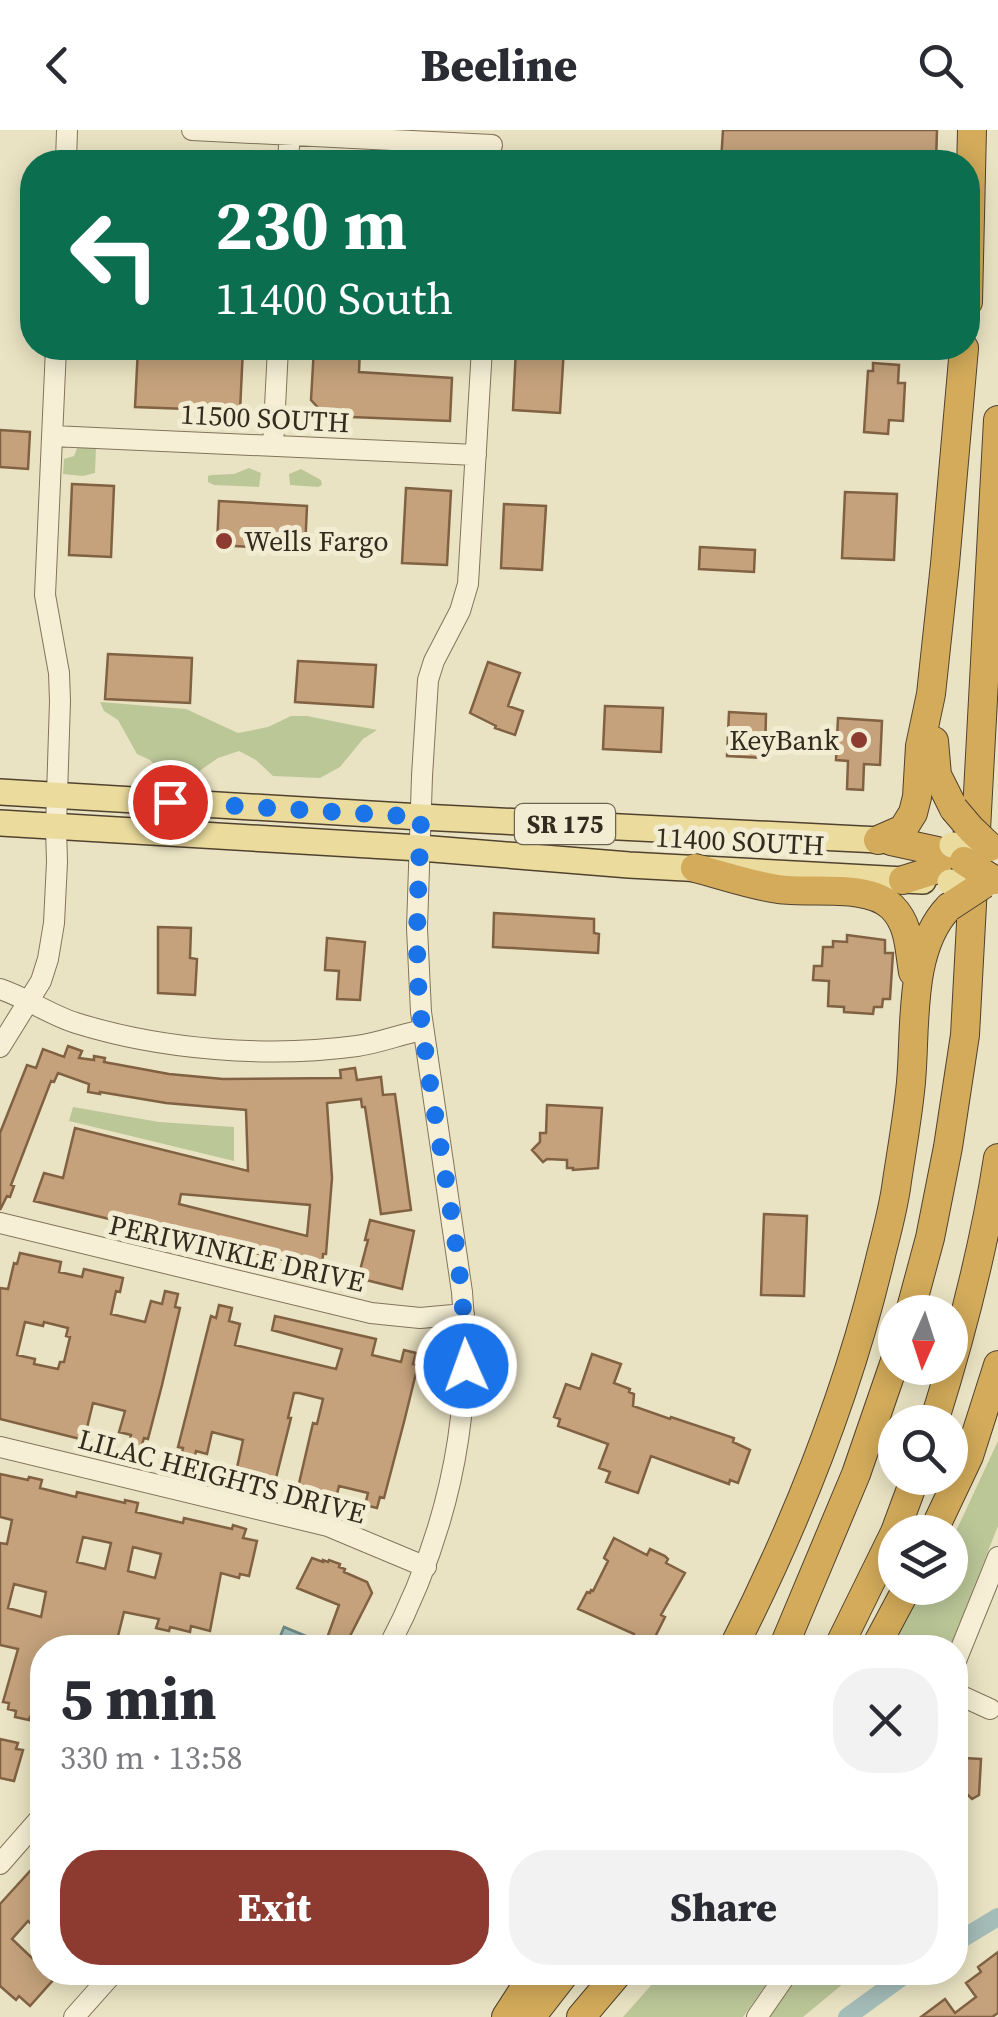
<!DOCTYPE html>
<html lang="en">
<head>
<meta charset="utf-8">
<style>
	:root { --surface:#fff; --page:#f2f2f3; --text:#2b2b33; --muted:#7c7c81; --accent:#8d3a30 }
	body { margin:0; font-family:"Source Serif 4",serif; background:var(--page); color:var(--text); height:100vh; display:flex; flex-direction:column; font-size:38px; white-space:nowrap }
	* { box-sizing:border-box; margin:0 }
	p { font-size:32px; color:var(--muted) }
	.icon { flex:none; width:55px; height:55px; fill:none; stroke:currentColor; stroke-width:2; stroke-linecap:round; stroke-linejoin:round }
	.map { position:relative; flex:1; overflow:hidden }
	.sheet { position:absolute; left:30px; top:1505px; width:938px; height:350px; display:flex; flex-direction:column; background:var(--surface); border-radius:40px; box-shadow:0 5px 25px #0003 }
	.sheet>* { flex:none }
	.top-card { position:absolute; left:20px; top:20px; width:960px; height:210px; border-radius:40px; box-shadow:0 5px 25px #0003; background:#0b6e4f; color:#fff; overflow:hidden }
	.needle { width:65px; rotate:183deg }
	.fabs { position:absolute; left:878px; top:1165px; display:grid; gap:20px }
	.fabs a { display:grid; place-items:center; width:90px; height:90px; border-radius:50%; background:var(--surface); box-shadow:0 5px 25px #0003; font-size:50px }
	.pin { position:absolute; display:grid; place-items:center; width:85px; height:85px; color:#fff; margin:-42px; border:5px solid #fff; border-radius:50%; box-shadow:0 2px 10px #0007 }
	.me { position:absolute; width:110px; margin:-55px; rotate:358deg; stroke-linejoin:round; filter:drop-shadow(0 0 8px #0008) }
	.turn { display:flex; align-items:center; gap:35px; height:210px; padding:0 30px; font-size:45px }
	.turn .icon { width:130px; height:130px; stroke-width:2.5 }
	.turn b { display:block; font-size:70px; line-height:85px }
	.round { display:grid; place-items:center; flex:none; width:105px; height:105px; border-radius:40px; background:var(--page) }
	.head { display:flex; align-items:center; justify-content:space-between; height:170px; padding:0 30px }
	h1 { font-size:60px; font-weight:800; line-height:75px }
	.primary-button { display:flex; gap:20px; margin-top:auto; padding:20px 30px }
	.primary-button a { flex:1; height:115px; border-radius:40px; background:var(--accent); color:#fff; font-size:40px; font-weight:800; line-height:115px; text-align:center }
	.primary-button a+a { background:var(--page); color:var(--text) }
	header { display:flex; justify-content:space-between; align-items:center; height:130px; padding:0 30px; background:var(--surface); font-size:45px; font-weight:800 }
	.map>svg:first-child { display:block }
	.green { fill:#bcc798 }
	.water { fill:#a5bdb9; stroke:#6d8a86; stroke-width:2.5 }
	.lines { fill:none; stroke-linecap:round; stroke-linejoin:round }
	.canal { stroke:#a5bdb9; stroke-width:18 }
	.building { fill:#c5a27c; stroke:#806243; stroke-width:2.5; fill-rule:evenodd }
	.minor-casing { stroke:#83745b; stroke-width:22 }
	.major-casing { stroke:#51422f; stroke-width:28 }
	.highway-casing { stroke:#51422f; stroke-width:30 }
	.minor { stroke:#f6efd5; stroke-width:20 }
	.major { stroke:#ebdb9d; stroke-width:25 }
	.highway { stroke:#d3ab5a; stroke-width:28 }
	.major-bridge-casing { stroke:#51422f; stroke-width:28; stroke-linecap:butt }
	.highway-bridge-casing { stroke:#51422f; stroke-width:30; stroke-linecap:butt }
	.major-bridge { stroke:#ebdb9d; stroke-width:25 }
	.highway-bridge { stroke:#d3ab5a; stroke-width:28 }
	.route { stroke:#1a73e8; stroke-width:18; stroke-dasharray:0 32.4 }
	.poi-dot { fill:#8d3a30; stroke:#f2ecd2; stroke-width:4 }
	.labels { text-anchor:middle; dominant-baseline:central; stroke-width:10; stroke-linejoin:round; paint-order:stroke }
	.shield { fill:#f2ecd2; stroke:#6d6554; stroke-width:2.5 }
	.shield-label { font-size:25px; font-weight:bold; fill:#342b1e }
	.street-label { font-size:28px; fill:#342b1e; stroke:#f2ecd2 }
	.poi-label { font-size:28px; fill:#342b1e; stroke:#f2ecd2; text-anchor:start }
</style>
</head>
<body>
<header><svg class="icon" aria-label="back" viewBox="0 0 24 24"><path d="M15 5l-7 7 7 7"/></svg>Beeline<svg class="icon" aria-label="search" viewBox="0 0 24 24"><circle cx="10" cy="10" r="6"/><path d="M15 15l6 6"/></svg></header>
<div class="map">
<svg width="998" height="1887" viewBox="0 0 998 1887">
	<rect width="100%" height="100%" fill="#eae3c3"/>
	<!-- green -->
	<path class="green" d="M78,316L96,317L95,343L83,346L63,344L64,329L74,326Z
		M249,338L261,343L259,357L214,355L208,352V346L211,345L234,344Z
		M301,339L321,350L322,355L318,357L290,355L289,344Z
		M100,572L186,579L238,603L268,597L291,586H307L377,600L363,609L340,637L320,648L273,646L256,630L239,621L218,628L198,642L160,640L150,630L137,624L118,590L104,581Z
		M73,977L159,992L234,997V1031L69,991Z
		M998,1311V1396L950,1517L884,1518L923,1458H950V1414Z
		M662,1843L663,1842L774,1843L743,1887H623Z
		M800,1843H856L803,1887H769Z"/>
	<!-- water -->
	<path class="water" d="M284,1497L318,1511L315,1517H285L277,1514Z"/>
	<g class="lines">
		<!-- canal -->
		<path class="canal" d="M955,1813L998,1787
			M847,1887L909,1842"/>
	</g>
	<!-- building -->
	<path class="building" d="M723,0H937L936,32H721Z
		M138,218H243L240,281L135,277Z
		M314,218H360L359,242L452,248L450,291L326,286L311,270Z
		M516,218H564L560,283L513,280Z
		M873,233L899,235L898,253H905L903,291L889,290L888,304L864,302L868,241H873Z
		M0,300L30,302L28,339L0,337Z
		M72,354L114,356L111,427L69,425Z
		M406,358L451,361L447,435L402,433Z
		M845,362L897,364L894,430L842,428Z
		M219,371L307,376L305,420L217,415Z
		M504,374L546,376L542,440L501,438Z
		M700,417L755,420L754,442L699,439Z
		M108,524L192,528L190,573L105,569Z
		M298,531L376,535L373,577L295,572Z
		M488,532L520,543L508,576L523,581L515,605L495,598L496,596L470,583Z
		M605,576L663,578L661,622L603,619Z
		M729,582L766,584L765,628L727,626Z
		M838,588L882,591L880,635L864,634L863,660L847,659L848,631L836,630Z
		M494,783L594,789V803L599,804L598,823L493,817Z
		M158,797L191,798L190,828L197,829L195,865L158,863Z
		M847,805L885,810V823H893L890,869H883L882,877H874L873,884L844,882V877L828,876L829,851L813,850L814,836H822L823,817H833V811L847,812Z
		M327,808L365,812L360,870L337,869L339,841L325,840Z
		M68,916L82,921L79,928L94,930V926L105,928L104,932L169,944L223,949L341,948L340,940L355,938L357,950L381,947L383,965L395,964L411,1080L381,1084L365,977H362L361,969L327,973L332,1048L326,1124H323L322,1139L305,1138V1135L214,1113V1114L34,1071L44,1043L63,1048L75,998L248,1041L246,980L166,973L100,962V964L88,962L89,954L58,943L54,952L51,951L11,1055L14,1056L10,1067L7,1066L0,1080V1003L27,935L36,938L43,919L64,927ZM181,1064L310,1075L307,1106L179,1074Z
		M547,975L602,978L598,1038L573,1040V1038H567V1030L547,1029L543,1032L532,1020L540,1012V1003H546Z
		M764,1084L807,1086L804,1166L761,1165Z
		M370,1090L414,1101L402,1159L358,1148L368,1110H365Z
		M20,1123L61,1132L59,1142L82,1147L84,1139L123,1148L120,1162L116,1161L111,1184L145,1192L151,1171L162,1174L165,1161L178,1164L175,1177L180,1178L162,1255L148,1309L144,1308L140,1321L128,1318L131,1305L119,1302L125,1281L93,1273L84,1310L0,1289V1158L8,1159L14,1133L17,1134ZM25,1192L43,1196L44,1192L68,1198L66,1206L70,1207L64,1232H60L58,1239L34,1234L35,1229L17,1225Z
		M219,1175L232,1178L229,1191L240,1194L235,1215L336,1239L342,1219L272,1200L275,1186L376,1209L372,1225L401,1232L404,1220L416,1223L413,1234L418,1235L404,1292L384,1368L380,1367L377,1378L365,1375L368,1363L339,1356L335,1372L297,1362L313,1293L317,1294L323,1269L299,1263H294L288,1288H291L274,1356L235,1347L243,1310L212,1302L207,1324L196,1321L193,1334L180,1331L183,1318L178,1317L192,1262L211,1186L216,1188Z
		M592,1224L621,1234L614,1253L630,1259L629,1262L634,1264L633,1276L670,1289L671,1287L734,1308L733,1312L750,1320L738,1353L730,1350L729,1354L651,1326L638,1363L606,1352L610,1342L599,1338L608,1314L558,1296L560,1289L554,1287L566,1254L580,1259Z
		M0,1344L28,1350L29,1347L42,1350L40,1358L76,1367L77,1362L125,1373V1370L138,1373L136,1382L183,1393L184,1388L232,1399L233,1395L246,1399L243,1408L257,1411L249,1446L240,1444L239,1448L221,1443L210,1501L191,1496L190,1502L170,1497L169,1501L156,1498L159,1489L124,1482L118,1506L143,1512V1518H42V1589L30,1587L29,1590L15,1587L16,1581L8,1579L9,1573L3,1572L18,1519L0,1515V1413L7,1414L12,1390L0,1387ZM83,1407L111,1413L105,1439L77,1432ZM133,1417L161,1424L155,1448L128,1441ZM14,1454L46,1462L41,1487L8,1478Z
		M614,1408L647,1425L650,1419L665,1426L668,1429L666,1433L685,1443L661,1485L665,1487L651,1515L633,1507L634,1504L578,1479L587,1462L590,1463L591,1460L593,1461L608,1431L604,1428Z
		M312,1428L323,1432V1430L328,1432L329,1430L340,1434L339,1437L345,1439L344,1442L367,1452L372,1463L345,1516L327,1508L339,1475L297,1458Z
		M0,1609L18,1613L16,1619L23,1620L14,1651L0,1648Z
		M963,1628L981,1629L979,1665L972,1669L968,1665L955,1664V1633H963Z
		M30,1741L42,1753V1804L28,1791L12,1809L32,1828L42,1817V1842H46L54,1849L30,1876L19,1866L16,1870L0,1856V1774Z
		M998,1822V1883L992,1887H921L945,1869L955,1883L976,1867L966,1853L981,1842L978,1837Z"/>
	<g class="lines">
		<defs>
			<path id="minor" d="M192,0L492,15
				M66,32L67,0
				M288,32L290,0
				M52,306L476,325
				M273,316L278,218
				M0,859C27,868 50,885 76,893C162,920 268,928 357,916C379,913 401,904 423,900
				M0,917L41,851L48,829L54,793L57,732L56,697L60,571L59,543L45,465L56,218
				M0,1093L371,1183L420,1188L464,1184
				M0,1317L328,1396L426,1437
				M388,1518C447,1406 474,1288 462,1162L421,882L417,798L422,646L428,550L434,531L460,481L468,454L482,218
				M955,1533L998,1427
				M955,1563L990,1579
				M0,1734L42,1686
				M74,1887L114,1842
				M757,1887L788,1842"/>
			<path id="major" d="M0,662L421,687L899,711
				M0,693L420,718L629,735L923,751"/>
			<path id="highway" d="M968,172L972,0
				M934,611L937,645L954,679
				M878,710L903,699L913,683L917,667L920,616L931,564L945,434L964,218
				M891,711L937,721L964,731
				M695,738C722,745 750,755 778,759C810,764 868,753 892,777C910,795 909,819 913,842
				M903,750L964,731
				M910,1182L930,1108L948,1017L965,905L998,290
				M934,1292C961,1206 984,1118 998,1028
				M933,1402L969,1326L998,1235
				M733,1518C796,1394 849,1261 881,1125C887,1101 894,1076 897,1051C902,1018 908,985 911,952C916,898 908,819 949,777
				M783,1518L856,1344L895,1231
				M838,1518L895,1402L915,1348
				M875,1518L907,1458
				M506,1887L535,1842
				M531,1887L566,1842
				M581,1887L619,1842"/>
		</defs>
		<!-- minor casing -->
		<use href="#minor" class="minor-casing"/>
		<!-- major casing -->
		<use href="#major" class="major-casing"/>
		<!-- highway casing -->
		<use href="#highway" class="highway-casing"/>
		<!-- minor -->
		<use href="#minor" class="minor"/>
		<!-- major -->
		<use href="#major" class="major"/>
		<!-- highway -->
		<use href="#highway" class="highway"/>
		<defs>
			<path id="major-bridge" d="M952,715L990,717
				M950,752L984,754"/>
			<path id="highway-bridge" d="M954,679L971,699L990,717
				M964,731L994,750
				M949,777L984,754"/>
		</defs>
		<!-- major-bridge casing -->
		<use href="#major-bridge" class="major-bridge-casing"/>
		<!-- highway-bridge casing -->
		<use href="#highway-bridge" class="highway-bridge-casing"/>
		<!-- major-bridge -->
		<use href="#major-bridge" class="major-bridge"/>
		<!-- highway-bridge -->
		<use href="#highway-bridge" class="highway-bridge"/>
	</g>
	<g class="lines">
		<!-- route -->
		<path class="route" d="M170,672L421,687C419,751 414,815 420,879C433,998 464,1116 466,1236"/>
	</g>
	<!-- markers -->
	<g class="poi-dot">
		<circle cx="224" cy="411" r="10"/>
		<circle cx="859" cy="610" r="10"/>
	</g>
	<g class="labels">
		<!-- shield labels -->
		<rect class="shield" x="515" y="674" width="100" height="40" rx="8"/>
		<g class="shield-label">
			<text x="565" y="694">SR 175</text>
		</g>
		<!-- street labels -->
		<g class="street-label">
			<text transform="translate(265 288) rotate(3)">11500 SOUTH</text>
			<text transform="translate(740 711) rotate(3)">11400 SOUTH</text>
			<text transform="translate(237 1123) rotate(13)">PERIWINKLE DRIVE</text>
			<text transform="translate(222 1346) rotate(15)">LILAC HEIGHTS DRIVE</text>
		</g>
		<!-- poi labels -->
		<g class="poi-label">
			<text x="244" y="411">Wells Fargo</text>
			<text x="839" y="610" text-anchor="end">KeyBank</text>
		</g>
	</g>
</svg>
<div class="fabs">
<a><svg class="needle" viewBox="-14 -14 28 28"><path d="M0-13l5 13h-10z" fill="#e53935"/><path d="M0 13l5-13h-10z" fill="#7c7c81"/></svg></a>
<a><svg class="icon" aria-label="search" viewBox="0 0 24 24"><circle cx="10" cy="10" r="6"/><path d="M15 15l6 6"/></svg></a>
<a><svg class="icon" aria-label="layers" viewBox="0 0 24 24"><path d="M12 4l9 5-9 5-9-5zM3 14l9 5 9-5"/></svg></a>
</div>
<div class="pin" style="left:170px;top:672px;background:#d93025"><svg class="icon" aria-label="arrive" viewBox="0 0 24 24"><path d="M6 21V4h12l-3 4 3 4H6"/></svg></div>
<svg class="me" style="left:466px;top:1236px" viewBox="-20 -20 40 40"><circle r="17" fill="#1a73e8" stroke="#fff" stroke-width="3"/><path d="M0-11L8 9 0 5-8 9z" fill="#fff"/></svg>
<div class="top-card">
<div class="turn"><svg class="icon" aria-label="left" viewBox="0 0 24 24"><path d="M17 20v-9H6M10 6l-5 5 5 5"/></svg><div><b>230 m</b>11400 South</div></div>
</div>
<section class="sheet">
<div class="head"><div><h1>5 min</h1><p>330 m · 13:58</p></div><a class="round"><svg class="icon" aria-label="close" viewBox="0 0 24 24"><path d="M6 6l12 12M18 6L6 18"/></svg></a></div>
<div class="primary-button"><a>Exit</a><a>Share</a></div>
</section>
</div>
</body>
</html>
